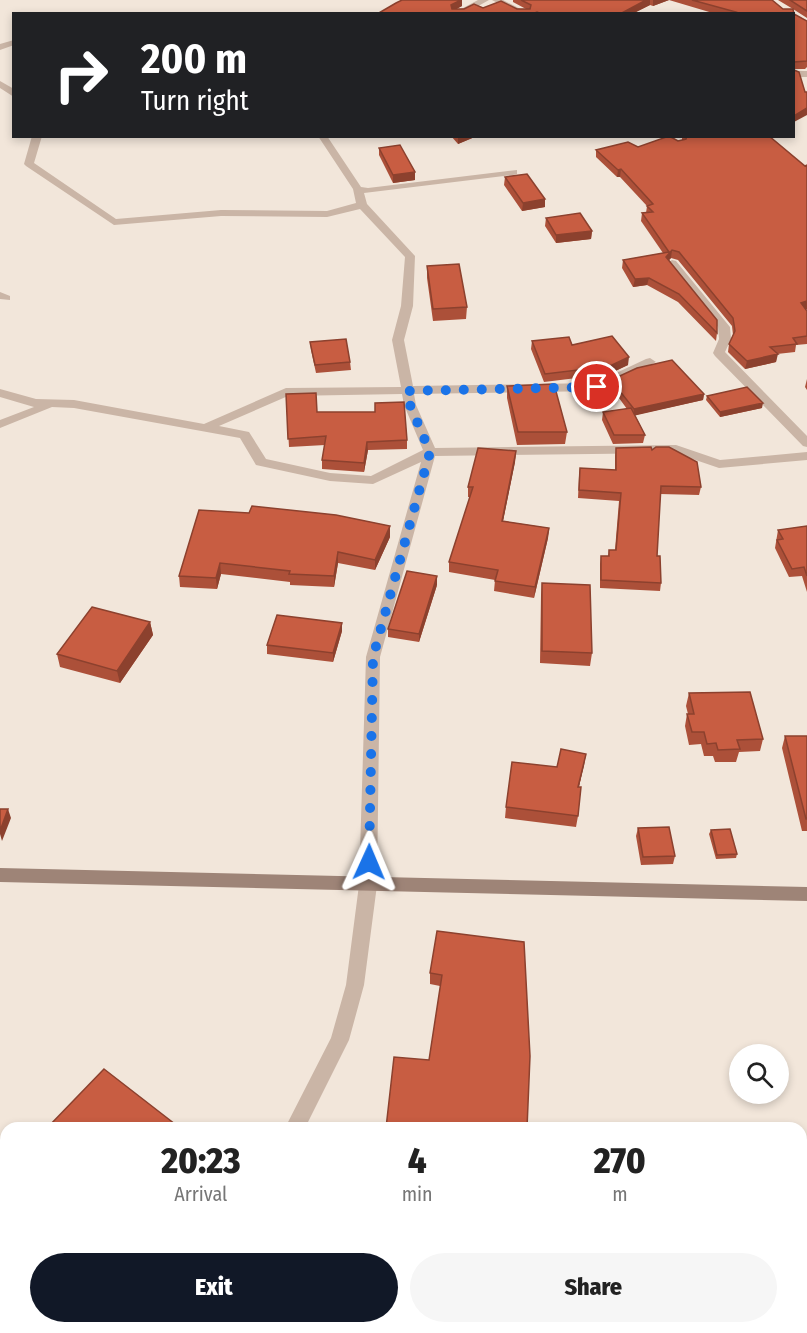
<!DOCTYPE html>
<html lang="en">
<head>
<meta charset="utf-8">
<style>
	:root { --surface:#fff; --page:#f6f6f6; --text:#222; --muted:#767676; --accent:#111827 }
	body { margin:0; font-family:"Fira Sans Condensed",sans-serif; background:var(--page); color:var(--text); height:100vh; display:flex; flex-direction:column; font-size:22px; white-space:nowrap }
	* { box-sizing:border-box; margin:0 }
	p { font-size:20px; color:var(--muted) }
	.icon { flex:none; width:33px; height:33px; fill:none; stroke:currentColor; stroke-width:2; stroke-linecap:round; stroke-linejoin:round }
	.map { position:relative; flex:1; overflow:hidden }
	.sheet { position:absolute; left:0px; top:1122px; width:807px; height:212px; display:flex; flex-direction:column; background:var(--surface); border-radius:18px 18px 0 0; box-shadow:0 3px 9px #0003 }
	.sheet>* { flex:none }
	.guide { position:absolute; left:12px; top:12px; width:783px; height:126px; border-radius:0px; box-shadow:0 3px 9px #0003; background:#202124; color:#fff; overflow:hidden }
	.controls { position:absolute; left:729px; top:1044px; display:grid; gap:12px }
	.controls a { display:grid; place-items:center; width:60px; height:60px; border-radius:50%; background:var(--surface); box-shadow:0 3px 9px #0003; font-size:30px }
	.pin { position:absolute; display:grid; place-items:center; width:51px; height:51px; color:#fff; margin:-26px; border:3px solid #fff; border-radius:50%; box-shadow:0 2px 6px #0007 }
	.me { position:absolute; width:66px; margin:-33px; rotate:1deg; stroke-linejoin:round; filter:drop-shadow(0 0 4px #0008) }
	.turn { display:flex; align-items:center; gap:21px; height:126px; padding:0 30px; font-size:27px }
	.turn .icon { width:78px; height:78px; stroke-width:2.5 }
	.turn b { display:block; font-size:42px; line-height:51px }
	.eta { display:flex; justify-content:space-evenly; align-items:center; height:102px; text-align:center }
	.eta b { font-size:36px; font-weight:800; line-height:42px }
	.cta { display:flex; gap:12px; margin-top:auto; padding:12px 30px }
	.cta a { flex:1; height:69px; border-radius:36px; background:var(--accent); color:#fff; font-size:24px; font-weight:800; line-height:69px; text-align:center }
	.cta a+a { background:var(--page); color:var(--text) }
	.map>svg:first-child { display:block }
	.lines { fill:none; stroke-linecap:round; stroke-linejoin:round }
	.street { fill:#cab5a6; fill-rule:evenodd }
	.secondary { fill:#9e8477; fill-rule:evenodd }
	.wall { fill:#ac5039 }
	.shaded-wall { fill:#8c412e }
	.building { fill:#c85d42; stroke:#8c412e; stroke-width:1.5 }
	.route { stroke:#1a73e8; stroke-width:10; stroke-dasharray:0 18 }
</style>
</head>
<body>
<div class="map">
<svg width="807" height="1333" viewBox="0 0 807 1333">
	<rect width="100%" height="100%" fill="#f2e6da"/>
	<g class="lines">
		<!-- street -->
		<path class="street" d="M478,0H489L464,14H452Z
			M492,0H503L530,14H518Z
			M14,40V45L0,50V44Z
			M794,71H807V77H794Z
			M0,81L14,89V97L0,88Z
			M32,136H42L34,163L116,219L221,210L327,211L356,203L353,189L318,136H327L361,187L368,188L517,170V174L513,175L364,193L367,204L415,256L413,306L404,340L413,386L595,383L646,359L650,358L656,362L597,391L414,394L416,405L435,448L676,445L720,460L807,452V460L719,468L675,453L435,456L380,657L377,885L364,985L349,1040L305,1128H285L331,1038L346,985L359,885L366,657L421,462L373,484L330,481L256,465L240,438L74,408L52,407L0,428V420L34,407L0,397V389L36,399L74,400L204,424L286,388L401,387L392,340L401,306L405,257L360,209L327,217L221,216L114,225L26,166L24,164ZM402,394L404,405L423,450L371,476L330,473L266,459L249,432L219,426L288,396Z
			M672,260L676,261L730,327L731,339L725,352L807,436V447L803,446L715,356L713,353L719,339L718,327L667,263Z
			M0,292L10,296V300L0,299Z
			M169,1328H193L191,1333H167Z"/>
		<!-- secondary -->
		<path class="secondary" d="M0,868L807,887V901L0,882Z"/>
	</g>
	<!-- wall -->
	<path class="wall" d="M513,0H772L783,9H793L778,0H807V18L793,9L794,14L807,21V67L805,69H794V14H716L669,0L653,6L650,5L632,14H377L462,6L456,9L483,8L526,9L513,2Z
		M451,136H477L458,144Z
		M680,136H769L806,309L807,311V344L796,345L795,352L777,354L776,362L745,369L728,352L729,344L733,335L732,326L678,260L671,258L669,260L717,333L716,341L678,302L647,285L633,287L622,268L623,260L663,253L641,221L642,213H646L647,206L620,177H617L596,157V150L638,147L678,141L682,140V138Z
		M379,148L415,180L393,183L379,155Z
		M505,177L545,199V207L522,211L504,185Z
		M546,218L592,231L591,239L556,243L545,226Z
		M427,266L467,307L466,319L433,321L427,278Z
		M532,341L572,345L628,365L594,381H588L585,377L544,382L531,349Z
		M310,342L350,362L351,370L316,373L311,350Z
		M807,379V390L805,387Z
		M611,380L704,394L703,400L635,415L645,435L643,443L613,444L602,420L603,412L627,409L611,387Z
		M507,386L567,432L565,444L517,445L507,398Z
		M286,394L317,412L407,440V449L368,450L364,472L322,469V460L325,445L289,447Z
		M707,396L762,408L720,417L706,400Z
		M616,448L652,450L701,487L699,495L660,494L657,556L661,583L660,591L600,588V564L601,556H608L609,550H615L619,501L578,498L579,476L580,468L615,470V456Z
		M516,451L515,462L503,521L549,528L548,538L534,598L494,591L495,580L449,572V562L470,497H468V487Z
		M199,510L390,537L375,570L338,563L334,587L290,585V582L221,574L217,589L180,587L179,576Z
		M807,526V592L802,576L789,577L775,548L778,530Z
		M542,583L592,653L590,666L540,663L541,595Z
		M437,585L419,642L388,637V629Z
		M150,622L153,635L120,683L60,667L57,654Z
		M342,631L333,662L267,654V645Z
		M689,693L763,739L760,751L739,752L736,762H715L713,756H704L701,744L689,745L685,726L687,714H688L686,706Z
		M785,736H807V831H802L782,748Z
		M586,754L579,787L578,816L576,827L505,818L506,807L557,767Z
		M638,828L675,856L673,864L641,865L636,836Z
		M711,830L737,854L736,858L716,859L709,834Z
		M524,942L440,986L430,984V973Z
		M6,1171V1314L0,1309V1178Z
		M20,1328H108L110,1333H26Z
		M304,1328H381L334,1329L305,1332Z
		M580,1328H637L638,1333H581Z"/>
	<!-- shaded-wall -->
	<path class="shaded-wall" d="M461,0H462V6L451,12V5Z
		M646,0H650V5L632,14H620Z
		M653,0H669L653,6Z
		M807,108V115L794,122V116Z
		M458,136H477L458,144Z
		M621,169L620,177H617L618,170Z
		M415,172V180L393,183V175Z
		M545,199V207L522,211L523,203Z
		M592,231L591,239L556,243V235Z
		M672,250L671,258L665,264L666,257Z
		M649,278L647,285L633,287L635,279Z
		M807,301V309L799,310L801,303Z
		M778,354L776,362L745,369L747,361Z
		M629,357L628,365L594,381L595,373Z
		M704,394L703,400L633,416L634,409Z
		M763,403L762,408L720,417V412Z
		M367,442L368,450L364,472V463Z
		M516,451L515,462L501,531L502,521Z
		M390,526V537L375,570V560Z
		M549,528L548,538L534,598L535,587Z
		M338,552V563L334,587V576Z
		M220,563L221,574L217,589L216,578Z
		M437,576V585L419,642V634Z
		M150,622L153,635L120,683L117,671Z
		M342,623V631L333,662V653Z
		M586,754L584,766L576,798L578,787Z
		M8,809L11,818L2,841L0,834V831Z
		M102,1328H108L110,1333H98Z"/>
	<!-- building -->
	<path class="building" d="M402,0H461L451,5L452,9H464L474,4L483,8L501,1L517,9H530L531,5L521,0H646L620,14H542L537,12L532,14H377L396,3Z
		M692,0H772L783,9H793L794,14L807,21V61L794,62V67V14H733L736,12Z
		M790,0H807V11Z
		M794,70L799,72L805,92H807V108L794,116Z
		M669,136L678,141L686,139L687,136H769L805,166L807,165V301L801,303L807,311V336L793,338L797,344L770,347L778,354L747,361L729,344L735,331L733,318L679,252L672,250L666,257L717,320V333L679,294L649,278L635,279L623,260L669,252L642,213L653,212L647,206L653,204L621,169L618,170L596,150L628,142L638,147Z
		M400,145L415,172L393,175L379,148Z
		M527,174L545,199L523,203L505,177Z
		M580,213L592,231L556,235L546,218Z
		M459,264L467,307L433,309L427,266Z
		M612,336L629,357L595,373H589L586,369L545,374L532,341L569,337L572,345Z
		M346,339L350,362L315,365L310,342Z
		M672,360L704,394L634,409L611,380L637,368Z
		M554,384L567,432H518L507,386Z
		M747,387L763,403L720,412L707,396Z
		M316,393L317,412H375V403L404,402L407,440L367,442L364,463L322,460L326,436L288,439L286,394Z
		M631,408L645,435H614L603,412Z
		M651,447L652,450L656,447H669L697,462L701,487L661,486L657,556H660L661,583L601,580V556H609V550H616L621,493L579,490L580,468L616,470V448Z
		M478,448L516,451L502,521L549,528L535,587L495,581L498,570L449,562L473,487H468Z
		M252,506L336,515L390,526L375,560L338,552L334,576L289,574L290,571L220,563L216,578L179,576L199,510L249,513Z
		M807,526V576L804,567L792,569L777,540L783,539L778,530Z
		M407,571L437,576L419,634L388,629Z
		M542,583L590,585L592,653L542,651Z
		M92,607L150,622L117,671L57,654Z
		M277,615L342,623L333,653L267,645Z
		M750,692L763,739L737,740L740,749L718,750L716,743L707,744L704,732H692L687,714H694L689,693Z
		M785,736H807V819H806Z
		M561,749L586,754L578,787H581L578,816L506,807L512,762L557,767Z
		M0,809H8L0,831Z
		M669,827L675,856L643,857L638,828Z
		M730,829L737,854L717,855L711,830Z
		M437,931L524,942L530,1056L527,1128H386L394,1057L429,1060L442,975L430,973Z
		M104,1069L180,1128H47Z
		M6,1171V1310L0,1304V1178Z
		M25,1328H102L98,1333H31Z
		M334,1328H381V1333H334Z
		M584,1328H637L638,1333H585Z"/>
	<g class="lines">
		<!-- route -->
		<path class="route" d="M369,862L373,657L430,452L410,405L407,391L597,387"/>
	</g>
</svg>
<div class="controls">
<a><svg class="icon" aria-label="search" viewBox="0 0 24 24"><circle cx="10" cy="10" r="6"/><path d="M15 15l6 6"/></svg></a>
</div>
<div class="pin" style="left:597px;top:387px;background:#d93025"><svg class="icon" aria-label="arrive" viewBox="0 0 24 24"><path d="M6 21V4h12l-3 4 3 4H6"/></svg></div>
<svg class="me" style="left:369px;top:862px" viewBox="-20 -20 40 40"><path d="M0-17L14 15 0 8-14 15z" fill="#1a73e8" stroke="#fff" stroke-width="4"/></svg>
<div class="guide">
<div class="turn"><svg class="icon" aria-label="right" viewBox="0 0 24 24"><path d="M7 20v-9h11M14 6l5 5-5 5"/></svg><div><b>200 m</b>Turn right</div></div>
</div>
<section class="sheet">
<div class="eta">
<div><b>20:23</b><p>Arrival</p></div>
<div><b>4</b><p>min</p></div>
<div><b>270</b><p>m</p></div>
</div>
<div class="cta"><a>Exit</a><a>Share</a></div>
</section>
</div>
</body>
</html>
